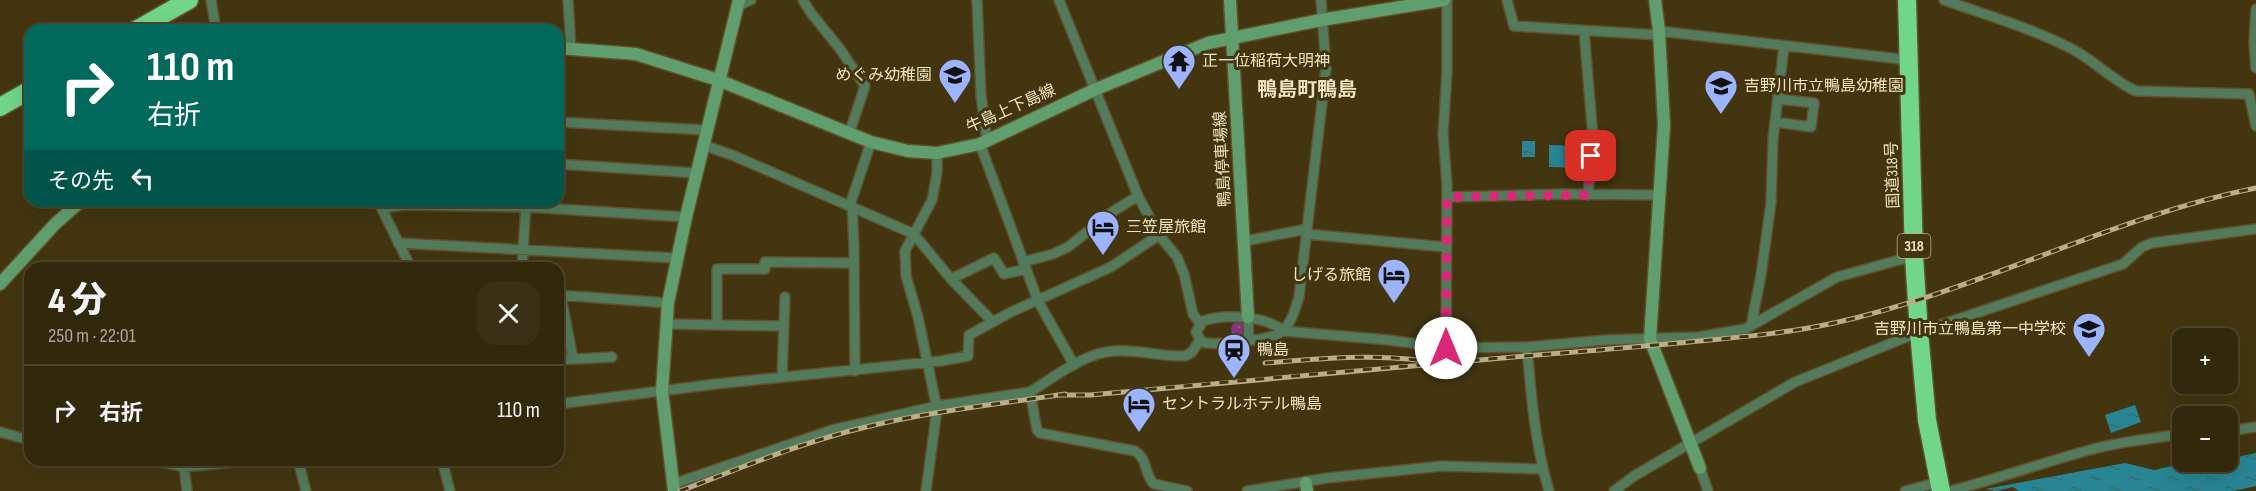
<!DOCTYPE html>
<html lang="ja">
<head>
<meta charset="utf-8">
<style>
	:root { --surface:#32280c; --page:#3a3015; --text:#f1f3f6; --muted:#a8a69d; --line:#4d442d }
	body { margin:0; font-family:"Sofia Sans Condensed","Noto Sans JP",sans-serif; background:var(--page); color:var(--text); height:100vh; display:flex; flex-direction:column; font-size:22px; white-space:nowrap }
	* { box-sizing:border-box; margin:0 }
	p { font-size:20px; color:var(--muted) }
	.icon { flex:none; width:33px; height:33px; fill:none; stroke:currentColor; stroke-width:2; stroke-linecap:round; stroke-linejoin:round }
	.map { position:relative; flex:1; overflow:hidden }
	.panel { position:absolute; left:24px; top:262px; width:540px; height:204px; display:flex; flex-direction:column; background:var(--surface); border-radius:18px; box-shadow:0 6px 24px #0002,0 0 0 2px var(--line) }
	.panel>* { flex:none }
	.banner { position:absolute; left:24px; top:24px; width:540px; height:183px; border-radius:18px; box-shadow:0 6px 24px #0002,0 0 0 2px var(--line); background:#00695c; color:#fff; overflow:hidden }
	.tools { position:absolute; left:2172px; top:328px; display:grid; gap:12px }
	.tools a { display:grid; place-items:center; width:66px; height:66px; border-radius:12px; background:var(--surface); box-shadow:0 6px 24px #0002,0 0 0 2px var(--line); font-size:30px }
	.pin { position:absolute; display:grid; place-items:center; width:51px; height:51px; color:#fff; margin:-26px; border-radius:12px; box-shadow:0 3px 9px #0006 }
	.me { position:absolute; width:66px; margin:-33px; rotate:0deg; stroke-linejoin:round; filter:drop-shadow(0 0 4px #0008) }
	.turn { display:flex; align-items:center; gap:21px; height:126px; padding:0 24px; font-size:27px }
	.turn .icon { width:78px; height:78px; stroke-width:2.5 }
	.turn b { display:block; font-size:42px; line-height:51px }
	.then { display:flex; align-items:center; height:57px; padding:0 24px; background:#0003; gap:12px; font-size:22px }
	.round { display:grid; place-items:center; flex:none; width:63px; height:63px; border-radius:18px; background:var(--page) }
	.summary { display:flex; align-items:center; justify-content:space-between; height:102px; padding:0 24px }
	h1 { font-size:36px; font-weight:800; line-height:45px }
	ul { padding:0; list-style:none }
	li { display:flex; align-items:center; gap:18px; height:90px; padding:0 24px; border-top:2px solid var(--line) }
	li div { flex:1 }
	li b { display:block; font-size:22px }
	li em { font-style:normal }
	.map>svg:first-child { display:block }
	.garden { fill:url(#garden-dots) }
	.water { fill:url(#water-ripples) }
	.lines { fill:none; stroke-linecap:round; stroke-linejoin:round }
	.street-casing { stroke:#5e512c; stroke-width:12 }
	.secondary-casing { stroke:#5e512c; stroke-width:15 }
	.highway-casing { stroke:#5e512c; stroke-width:21 }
	.street { stroke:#537a5a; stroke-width:9 }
	.secondary { stroke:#609f6d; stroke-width:12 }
	.highway { stroke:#71d688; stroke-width:18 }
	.rail-casing { stroke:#baad8a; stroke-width:5 }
	.rail { stroke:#423510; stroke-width:3; stroke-dasharray:9; stroke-linecap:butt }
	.route { stroke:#db2777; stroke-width:10; stroke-dasharray:0 18 }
	.labels { text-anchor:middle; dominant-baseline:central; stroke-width:6; stroke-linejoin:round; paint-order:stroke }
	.shield { fill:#423510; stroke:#bcaf8c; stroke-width:1.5 }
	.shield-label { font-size:15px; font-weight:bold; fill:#f0e3c1 }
	.poi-label { font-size:16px; fill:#f0e3c1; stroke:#423510; text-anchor:start }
	.street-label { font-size:16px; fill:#f0e3c1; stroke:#423510 }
	.quarter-label { font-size:20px; font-weight:bold; fill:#f0e3c1; stroke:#423510 }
</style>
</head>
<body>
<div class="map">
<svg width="2256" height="491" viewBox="0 0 2256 491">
	<defs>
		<pattern id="garden-dots" width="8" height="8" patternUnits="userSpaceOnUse" patternTransform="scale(1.5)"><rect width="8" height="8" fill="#7f357b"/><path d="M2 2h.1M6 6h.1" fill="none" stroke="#91528c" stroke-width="1.8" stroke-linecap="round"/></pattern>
		<pattern id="water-ripples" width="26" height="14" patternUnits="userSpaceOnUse" patternTransform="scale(1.5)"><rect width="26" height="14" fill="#288694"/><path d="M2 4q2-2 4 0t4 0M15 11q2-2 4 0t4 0" fill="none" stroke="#356c70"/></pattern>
	</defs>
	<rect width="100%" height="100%" fill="#423510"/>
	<!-- garden -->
	<path class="garden" d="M1231 329a7 7 0 1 1 14 0a7 7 0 1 1-14 0Z"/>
	<!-- water -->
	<path class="water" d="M1522,141H1535V157H1522Z
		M1549,145L1582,146L1581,168L1549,167Z
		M2135,405L2141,422L2111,433L2105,415Z
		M2256,453V486L2234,491H2019L2013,487L1997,491L1985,489L2125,463L2154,470L2172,466L2182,472L2187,465L2198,462H2228V456L2237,457Z"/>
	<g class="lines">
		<defs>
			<path id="street" d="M211,0L216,30
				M568,0L571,49
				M803,0L811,13L840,49L865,86L849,134
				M977,0L981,95L987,141
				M1059,0L1138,196L1159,235L1177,257L1184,274L1193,314L1200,323
				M1321,0L1326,69L1299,297C1295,309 1291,327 1278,334C1267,340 1214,346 1202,342L1196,332L1203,321C1224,314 1265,315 1283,331L1389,340L1446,348L1527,347L1606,340L1698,337L1745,329L1837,277L1914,256
				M1507,0L1514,26L1659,35
				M1944,0C1989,16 2032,28 2074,50C2096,62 2113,81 2136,91L2249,94
				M737,6L751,0
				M2256,9L2254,43L2256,68
				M1584,31L1593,137L1588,195
				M1659,31L1909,60
				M2249,94L2256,126
				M558,122L706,130
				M1775,122L1811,127L1814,103L1778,99
				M980,144L1038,301L1074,365
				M703,145L732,155L914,234L951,279L992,321
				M558,164L696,173
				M1447,197L1561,194L1660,195
				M378,201L411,268
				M850,205L871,142
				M852,206L854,246L855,371
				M382,208L405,205L526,207L686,217
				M1306,234L1446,247
				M1245,241L1307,229
				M398,243L676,258
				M1023,262L1053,254L1068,247L1112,212L1138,196
				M522,268L526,203
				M951,279L994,258L1004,274L1026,269
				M558,295L668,303
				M561,296L573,359
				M1248,317L1249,341
				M666,324L784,326
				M717,325V269H765V262L854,263
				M1751,326L1761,275L1771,203L1773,139L1784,46
				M1527,347C1531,395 1535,444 1549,491
				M1446,348L1447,185L1443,134L1447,72V0
				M558,360L612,357
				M782,377L785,297
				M558,404L716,384L941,361L968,356L969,335L1011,312L1111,267L1159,235
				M2228,431L2256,427
				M0,432L30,440
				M153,460L184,467L256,460
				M298,460L306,491
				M442,460L450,491
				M184,467L187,491
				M1700,468L1708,491
				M673,484L832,430L937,406L1030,392
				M926,491L937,409L918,317L906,276L905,251L932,200L937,173V153
				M1187,491L1154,484C1144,474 1148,459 1135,451L1040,433L1037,430L1030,392C1056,376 1084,353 1114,351C1138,349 1162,357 1185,356L1192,352L1200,340
				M1247,491L1327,478L1442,466L1542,469
				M1614,491L1634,476L1795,382L1919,332L2123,264L2142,247L2152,243L2256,229
				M1905,491L1939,482
				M1950,491C2001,478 2050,460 2101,447C2128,441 2155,438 2182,434"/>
			<path id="secondary" d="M1230,0L1248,317
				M1655,0L1659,31L1664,125L1650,339L1700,468
				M558,48L636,54L718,80L871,142L908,151L937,153L980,144L1094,90L1208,43L1321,20L1444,0
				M0,284L55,224L81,201
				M1306,483L1307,491
				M674,491L662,391L668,303L686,217L739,0"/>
			<path id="highway" d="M1907,0L1914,256L1919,332L1927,420L1941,491
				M136,30L189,0
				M0,107L30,90"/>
		</defs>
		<!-- street casing -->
		<use href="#street" class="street-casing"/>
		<!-- secondary casing -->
		<use href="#secondary" class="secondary-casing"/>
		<!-- highway casing -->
		<use href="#highway" class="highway-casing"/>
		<!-- street -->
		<use href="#street" class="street"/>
		<!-- secondary -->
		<use href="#secondary" class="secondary"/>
		<!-- highway -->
		<use href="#highway" class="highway"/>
		<defs>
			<path id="rail" d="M1265,363C1316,359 1366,354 1417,360
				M1058,395H1090C1235,381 1380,368 1525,356C1587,351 1649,346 1710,340C1752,336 1793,332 1834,323C1979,291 2111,217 2256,188
				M680,491C741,468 802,442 866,427C932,411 999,404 1065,394"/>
		</defs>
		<!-- rail casing -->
		<use href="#rail" class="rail-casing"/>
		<!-- rail -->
		<use href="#rail" class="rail"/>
	</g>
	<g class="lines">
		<!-- route -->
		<path class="route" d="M1446,348L1447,197L1588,195L1591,156"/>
	</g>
	<!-- icons -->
	<defs>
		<symbol id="temple-pin" viewBox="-11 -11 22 30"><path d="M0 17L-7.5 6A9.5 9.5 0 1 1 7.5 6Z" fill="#9cb4fd" stroke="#423510"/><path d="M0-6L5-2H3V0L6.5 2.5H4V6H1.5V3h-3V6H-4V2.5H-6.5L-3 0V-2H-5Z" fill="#111"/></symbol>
		<symbol id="school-pin" viewBox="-11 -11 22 30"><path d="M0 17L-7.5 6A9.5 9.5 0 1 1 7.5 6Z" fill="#9cb4fd" stroke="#423510"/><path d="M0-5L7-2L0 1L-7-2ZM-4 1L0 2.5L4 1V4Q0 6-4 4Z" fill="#111"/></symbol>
		<symbol id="hotel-pin" viewBox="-11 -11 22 30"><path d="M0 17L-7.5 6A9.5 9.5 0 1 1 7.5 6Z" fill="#9cb4fd" stroke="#423510"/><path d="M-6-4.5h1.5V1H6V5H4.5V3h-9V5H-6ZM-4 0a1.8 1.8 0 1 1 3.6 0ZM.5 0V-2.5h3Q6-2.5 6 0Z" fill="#111"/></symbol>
		<symbol id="station-pin" viewBox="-11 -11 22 30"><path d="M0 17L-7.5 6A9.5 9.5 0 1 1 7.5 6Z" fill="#9cb4fd" stroke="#423510"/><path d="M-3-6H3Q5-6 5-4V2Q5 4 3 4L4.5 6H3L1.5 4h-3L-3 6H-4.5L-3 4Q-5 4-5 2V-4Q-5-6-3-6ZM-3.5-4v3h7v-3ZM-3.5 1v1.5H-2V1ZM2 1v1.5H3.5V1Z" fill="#111"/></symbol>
	</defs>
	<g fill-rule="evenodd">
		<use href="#temple-pin" x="1160" y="42" width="38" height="52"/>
		<use href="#school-pin" x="936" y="56" width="38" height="52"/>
		<use href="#school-pin" x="1702" y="67" width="38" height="52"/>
		<use href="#hotel-pin" x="1084" y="208" width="38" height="52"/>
		<use href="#hotel-pin" x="1375" y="256" width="38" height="52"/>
		<use href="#school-pin" x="2070" y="310" width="38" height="52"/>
		<use href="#station-pin" x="1215" y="331" width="38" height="52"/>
		<use href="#hotel-pin" x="1120" y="385" width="38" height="52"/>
	</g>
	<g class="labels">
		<!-- shield labels -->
		<rect class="shield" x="1897.5" y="234" width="33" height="24" rx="4.5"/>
		<g class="shield-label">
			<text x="1914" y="246">318</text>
		</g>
		<!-- poi labels -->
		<g class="poi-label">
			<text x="1202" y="61">正一位稲荷大明神</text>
			<text x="932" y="75" text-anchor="end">めぐみ幼稚園</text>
			<text x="1744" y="86">吉野川市立鴨島幼稚園</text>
			<text x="1126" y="227">三笠屋旅館</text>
			<text x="1371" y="275" text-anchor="end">しげる旅館</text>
			<text x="2066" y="329" text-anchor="end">吉野川市立鴨島第一中学校</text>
			<text x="1257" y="350">鴨島</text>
			<text x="1162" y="404">セントラルホテル鴨島</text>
		</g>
		<!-- street labels -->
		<g class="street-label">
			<text transform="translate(1011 109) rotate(-24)">牛島上下島線</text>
			<text transform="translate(1223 159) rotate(-93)">鴨島停車場線</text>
			<text transform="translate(1893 175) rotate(-92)">国道318号</text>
		</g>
		<!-- quarter labels -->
		<g class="quarter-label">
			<text x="1307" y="90">鴨島町鴨島</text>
		</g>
	</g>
</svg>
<div class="tools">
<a>+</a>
<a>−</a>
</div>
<div class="pin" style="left:1591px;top:156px;background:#d93025"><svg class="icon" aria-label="arrive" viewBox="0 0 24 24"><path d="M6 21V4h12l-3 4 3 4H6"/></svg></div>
<svg class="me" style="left:1446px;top:348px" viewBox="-20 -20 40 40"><circle r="19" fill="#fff"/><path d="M0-13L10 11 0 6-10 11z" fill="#db2777"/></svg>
<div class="banner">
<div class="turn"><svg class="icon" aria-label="right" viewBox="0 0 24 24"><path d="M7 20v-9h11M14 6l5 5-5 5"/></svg><div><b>110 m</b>右折</div></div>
<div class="then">その先<svg class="icon" aria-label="left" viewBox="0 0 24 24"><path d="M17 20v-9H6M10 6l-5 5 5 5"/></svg></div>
</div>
<section class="panel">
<div class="summary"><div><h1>4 分</h1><p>250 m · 22:01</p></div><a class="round"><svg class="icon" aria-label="close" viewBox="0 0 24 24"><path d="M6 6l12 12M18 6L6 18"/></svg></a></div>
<ul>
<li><svg class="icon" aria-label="right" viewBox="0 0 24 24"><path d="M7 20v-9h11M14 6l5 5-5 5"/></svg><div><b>右折</b></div><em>110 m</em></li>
</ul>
</section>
</div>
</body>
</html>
